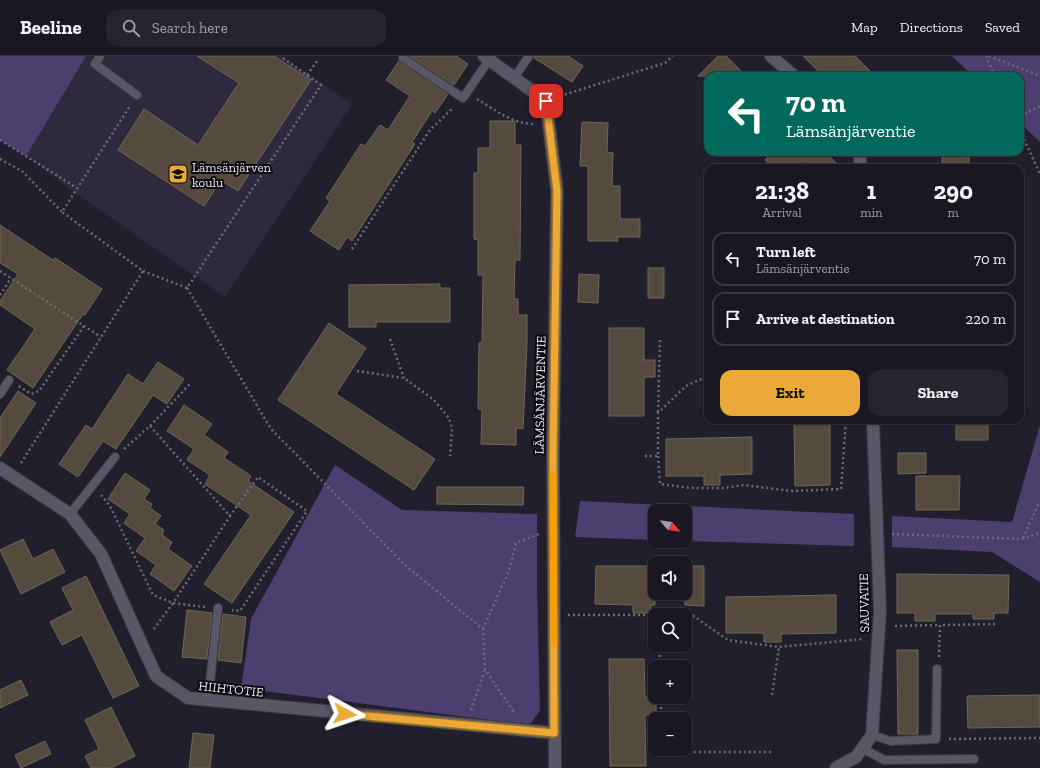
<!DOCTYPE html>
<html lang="en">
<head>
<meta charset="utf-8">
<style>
	:root { --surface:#1a1722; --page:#27242f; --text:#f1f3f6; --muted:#9f9fa5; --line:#383640; --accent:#eba939 }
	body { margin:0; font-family:"Zilla Slab",serif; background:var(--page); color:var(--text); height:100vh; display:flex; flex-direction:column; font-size:15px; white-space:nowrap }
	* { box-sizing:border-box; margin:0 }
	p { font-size:13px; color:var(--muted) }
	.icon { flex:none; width:22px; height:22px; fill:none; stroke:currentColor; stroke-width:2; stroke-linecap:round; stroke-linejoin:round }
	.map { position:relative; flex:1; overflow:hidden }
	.details { position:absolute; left:704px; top:108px; width:320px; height:260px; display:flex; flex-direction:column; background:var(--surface); border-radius:12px; box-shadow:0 1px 3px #0004,0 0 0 1px var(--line) }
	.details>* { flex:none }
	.top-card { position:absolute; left:704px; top:16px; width:320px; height:84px; border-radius:12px; box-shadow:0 1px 3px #0004,0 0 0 1px var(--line); background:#00695c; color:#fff; overflow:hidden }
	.needle { width:26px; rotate:119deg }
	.tools { position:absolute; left:648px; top:448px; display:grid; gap:8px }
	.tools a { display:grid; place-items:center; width:44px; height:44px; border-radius:8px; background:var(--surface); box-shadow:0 1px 3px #0004,0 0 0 1px var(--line); font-size:20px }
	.pin { position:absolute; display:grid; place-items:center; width:34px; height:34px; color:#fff; margin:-17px; border-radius:8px; box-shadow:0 2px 6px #0006 }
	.me { position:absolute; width:44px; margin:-22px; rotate:95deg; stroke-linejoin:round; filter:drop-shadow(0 0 3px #0008) }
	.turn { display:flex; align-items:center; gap:14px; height:84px; padding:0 16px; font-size:18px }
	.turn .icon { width:52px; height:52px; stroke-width:2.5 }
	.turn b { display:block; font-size:28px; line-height:34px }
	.eta { display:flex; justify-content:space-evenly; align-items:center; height:68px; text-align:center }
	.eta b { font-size:24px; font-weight:700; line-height:28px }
	.button { display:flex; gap:8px; margin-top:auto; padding:8px 16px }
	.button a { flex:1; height:46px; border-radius:12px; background:var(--accent); color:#111; font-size:16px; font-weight:700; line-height:46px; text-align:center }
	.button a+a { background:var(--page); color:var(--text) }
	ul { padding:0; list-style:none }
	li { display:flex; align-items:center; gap:12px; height:54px; margin:0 8px 6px; padding:0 8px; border:2px solid var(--line); border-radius:12px }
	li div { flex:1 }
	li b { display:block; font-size:15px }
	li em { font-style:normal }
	header { display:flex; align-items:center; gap:24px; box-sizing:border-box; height:56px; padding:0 20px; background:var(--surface); border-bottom:1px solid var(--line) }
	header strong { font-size:19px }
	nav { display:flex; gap:22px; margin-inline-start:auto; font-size:14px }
	.search { width:280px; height:36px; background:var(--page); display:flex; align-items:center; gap:10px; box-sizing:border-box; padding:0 14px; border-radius:12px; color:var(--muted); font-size:15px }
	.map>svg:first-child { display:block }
	.built { fill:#2e293c }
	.green { fill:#4c3f6f }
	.building { fill:#544a3d; stroke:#706658 }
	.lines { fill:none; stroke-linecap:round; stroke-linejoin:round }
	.lane-casing { stroke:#3c3945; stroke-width:10 }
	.street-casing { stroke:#3c3945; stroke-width:14 }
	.path { stroke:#6c6a76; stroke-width:2.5; stroke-dasharray:2 3; stroke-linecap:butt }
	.lane { stroke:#595665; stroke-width:8 }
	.street { stroke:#595665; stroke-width:12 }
	.route-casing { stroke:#996e25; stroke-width:10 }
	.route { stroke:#eba939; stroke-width:7 }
	.slow { stroke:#f59e0b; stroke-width:7 }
	.labels { text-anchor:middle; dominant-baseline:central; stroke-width:4; stroke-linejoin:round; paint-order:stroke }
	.poi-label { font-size:13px; fill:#e6e4ed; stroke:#0c0a10; text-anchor:start }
	.street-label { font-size:13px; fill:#e6e4ed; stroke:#0c0a10 }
</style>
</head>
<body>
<header>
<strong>Beeline</strong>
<div class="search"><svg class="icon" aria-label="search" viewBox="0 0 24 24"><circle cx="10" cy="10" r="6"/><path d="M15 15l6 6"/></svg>Search here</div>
<nav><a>Map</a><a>Directions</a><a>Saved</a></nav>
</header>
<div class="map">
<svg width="1040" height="712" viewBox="0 0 1040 712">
	<rect width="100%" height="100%" fill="#221f2d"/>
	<!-- built -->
	<path class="built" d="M86,0H281L352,48L225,241L74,136L26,100Z"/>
	<!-- green -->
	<path class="green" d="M0,0H86L26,100L0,84Z
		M952,0H1040V86L1020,67V20H973Z
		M1040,369V526L992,496L892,491V460L1012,466Z
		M335,409L402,454L537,458V534L540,654L530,669L241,632L251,563Z
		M580,445L854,458V490L685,485V455H655V484L575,481Z"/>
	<!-- building -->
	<path class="building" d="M197,0H274L311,24L238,135L221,124L204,150L118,94L144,53L198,89L239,27Z
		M410,0H456L468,8L454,29Z
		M534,0H568L583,10L572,26L534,2Z
		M718,0H726L746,20H698Z
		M803,0H855L875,20H823Z
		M399,5L448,38L435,57L432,55L412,86L415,88L352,185L347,181L339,194L310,175L330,145L326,142L361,88L365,90L380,69L388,74L410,40L386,24Z
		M490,65H515V89H521L520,204H515L514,243H518V259H527V288L523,373L516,372V389L481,388L482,353H478L479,287H482L483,219H478V184L474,183V117H478V92H490Z
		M582,66L608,67L607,96L613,97L612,130H620V163H640V181H617L618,185H588V110H580Z
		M773,96H825L841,112H811L804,105L797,112H774L765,104Z
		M942,96H969V112H942Z
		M0,169L53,204L55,202L102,233L85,259L83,258L33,332L7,314L35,273L0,249V245L18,218L0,207Z
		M648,212H664V242H648Z
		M579,218L599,219L598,247L578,246Z
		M440,228V232H450V266H376V271H349V229Z
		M329,267L366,292L336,338L435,403L414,434L278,344Z
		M609,272H644V304H655V321H644V360H609Z
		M158,306L184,323L167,348L153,339L116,393L103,385L78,421L59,408L86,369L92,373L128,318L143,328Z
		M18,335L36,347L0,401V362Z
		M184,349L212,368L204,379L228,396L224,402L251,420L248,425L294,456L232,547L204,528L251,459L205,428L210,419L187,404L194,393L167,375Z
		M794,364H830V429L795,430Z
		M956,364H988V384H956Z
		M752,381V418L720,419V429H704V420H666V383Z
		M898,397H926V417L898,418Z
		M125,417L150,434L144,443L152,448L150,452L161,460L155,468L164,474L162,479L172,486L168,493L192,510L174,535L150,518L156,509L136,495L145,482L124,467L130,458L108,443Z
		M916,420H960L959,454H916Z
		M437,431H524L523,449L437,448Z
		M23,483L33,503L53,493L65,516L21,538L0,494Z
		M596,510H655V549H651V557H633V549L595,548Z
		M685,510H704V550L685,549Z
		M897,518L1009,519L1008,557H994V563H973V558H935V565H915V557H897Z
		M86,520L139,630L113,642L82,579L62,589L50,566L73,554L62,532Z
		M836,539V577L781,578V586H764V577H726V541Z
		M187,554L212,557L207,603L182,601Z
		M223,558L246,561L241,607L218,604Z
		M897,594H918V678H898Z
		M609,603H644L645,641H656V658L645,659L646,710H610Z
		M21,624L28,639L0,652V634Z
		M1040,639V671L968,672L967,640Z
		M111,651L135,700L111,712H91L85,700L99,693L85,664Z
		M193,677L214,679L210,712H189Z
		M45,685L51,698L21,712L15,699Z"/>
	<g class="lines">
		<defs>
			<path id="lane" d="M100,0L95,8L137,39
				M403,2L463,42L489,4
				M514,22L529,0
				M0,338L9,324
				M70,458L115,401
				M208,645L218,552
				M872,679L891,685L936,683L937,613
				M862,692L884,704L974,703"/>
			<path id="street" d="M484,0L546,45L557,135L553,402L555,712
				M771,0L794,20
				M859,96L861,112
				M0,412L70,458L101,498L156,620L188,642L554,677
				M836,712L856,701L872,679L880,555L873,364"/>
		</defs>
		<!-- lane casing -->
		<use href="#lane" class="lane-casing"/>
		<!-- street casing -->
		<use href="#street" class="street-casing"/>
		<!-- path -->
		<path class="path" d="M986,0L995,20
			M989,0L1040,20
			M307,19L318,4
			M560,40L665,7L673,0
			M477,43C495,54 513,68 534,68
			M1020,60L1040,50
			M1020,74L1040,118
			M0,84L77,132
			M0,103L22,115L62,156
			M352,193L430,74L453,52
			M0,215L101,281
			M143,215L187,232L321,29L283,2L284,0
			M187,232L271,373L406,510L483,573L485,613L515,658
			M0,239L11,222
			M390,283L404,322
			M357,315L404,322L434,344L449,362L452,372L450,400
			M19,330L31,338L39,335L84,270
			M658,356L660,282
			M150,370L230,460L258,421L307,455L240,555L232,554
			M124,393L150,370L191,327
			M645,400H658V357L686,330L708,320
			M658,400L660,428L691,432H723L744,429L792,435L841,433L846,364
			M21,407L143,215L62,156L130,50
			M101,439L110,450L153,539L173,547L153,574
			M892,478L1022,483L1040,477
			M1023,482L1040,445
			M205,551L173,547L230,460
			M568,559H655
			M668,559H692L728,584L779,591L863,583
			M895,570L940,569
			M483,573L509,515L516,487L539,478
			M659,589L660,611
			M939,601L940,569L995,568
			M772,639L779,591
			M661,641V663
			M471,654L485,614
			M949,683L1040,682
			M670,693L673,696H771"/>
		<!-- lane -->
		<use href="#lane" class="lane"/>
		<!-- street -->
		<use href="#street" class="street"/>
	</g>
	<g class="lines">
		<defs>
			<path id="route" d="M345,658L554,677L553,402L557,135L546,45"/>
		</defs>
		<!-- route casing -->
		<use href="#route" class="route-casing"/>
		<!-- route -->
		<use href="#route" class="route"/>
		<!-- slow -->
		<path class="slow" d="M553,418L554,587"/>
	</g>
	<!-- icons -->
	<defs>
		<symbol id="school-square" viewBox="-11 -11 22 22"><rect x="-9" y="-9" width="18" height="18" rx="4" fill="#eba939" stroke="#0c0a10"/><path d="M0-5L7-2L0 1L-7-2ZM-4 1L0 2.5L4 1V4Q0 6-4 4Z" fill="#111"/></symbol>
	</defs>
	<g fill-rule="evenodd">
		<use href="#school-square" x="167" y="107" width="22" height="22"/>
	</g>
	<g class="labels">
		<!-- poi labels -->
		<g class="poi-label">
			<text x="192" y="111">Lämsänjärven<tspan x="192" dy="15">koulu</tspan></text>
		</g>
		<!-- street labels -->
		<g class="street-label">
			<text transform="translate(540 339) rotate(-89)">LÄMSÄNJÄRVENTIE</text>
			<text transform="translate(864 547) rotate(-91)">SAUVATIE</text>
			<text transform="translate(231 633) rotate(6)">HIIHTOTIE</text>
		</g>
	</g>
</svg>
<div class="tools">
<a><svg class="needle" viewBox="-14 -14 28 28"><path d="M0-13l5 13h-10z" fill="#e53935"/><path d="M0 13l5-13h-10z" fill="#9f9fa5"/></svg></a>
<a><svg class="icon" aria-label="sound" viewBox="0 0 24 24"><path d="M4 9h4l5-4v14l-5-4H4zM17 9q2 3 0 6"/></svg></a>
<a><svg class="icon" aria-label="search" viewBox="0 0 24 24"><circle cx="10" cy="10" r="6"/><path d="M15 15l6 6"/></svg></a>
<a>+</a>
<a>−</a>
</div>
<div class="pin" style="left:546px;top:45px;background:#d93025"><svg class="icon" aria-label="arrive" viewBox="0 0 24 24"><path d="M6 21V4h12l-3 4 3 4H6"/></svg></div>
<svg class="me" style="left:345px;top:658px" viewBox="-20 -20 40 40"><path d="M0-17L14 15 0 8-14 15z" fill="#eba939" stroke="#fff" stroke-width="4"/></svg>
<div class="top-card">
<div class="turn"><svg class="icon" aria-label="left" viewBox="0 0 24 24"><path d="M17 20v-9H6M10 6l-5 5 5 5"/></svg><div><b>70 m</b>Lämsänjärventie</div></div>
</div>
<section class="details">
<div class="eta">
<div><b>21:38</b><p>Arrival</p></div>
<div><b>1</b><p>min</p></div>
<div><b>290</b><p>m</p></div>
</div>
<ul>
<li><svg class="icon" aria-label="left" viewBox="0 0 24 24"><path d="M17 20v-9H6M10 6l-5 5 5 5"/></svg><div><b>Turn left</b><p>Lämsänjärventie</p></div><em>70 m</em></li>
<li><svg class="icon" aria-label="arrive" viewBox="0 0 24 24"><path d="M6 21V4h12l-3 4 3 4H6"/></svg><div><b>Arrive at destination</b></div><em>220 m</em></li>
</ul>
<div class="button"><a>Exit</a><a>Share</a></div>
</section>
</div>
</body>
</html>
